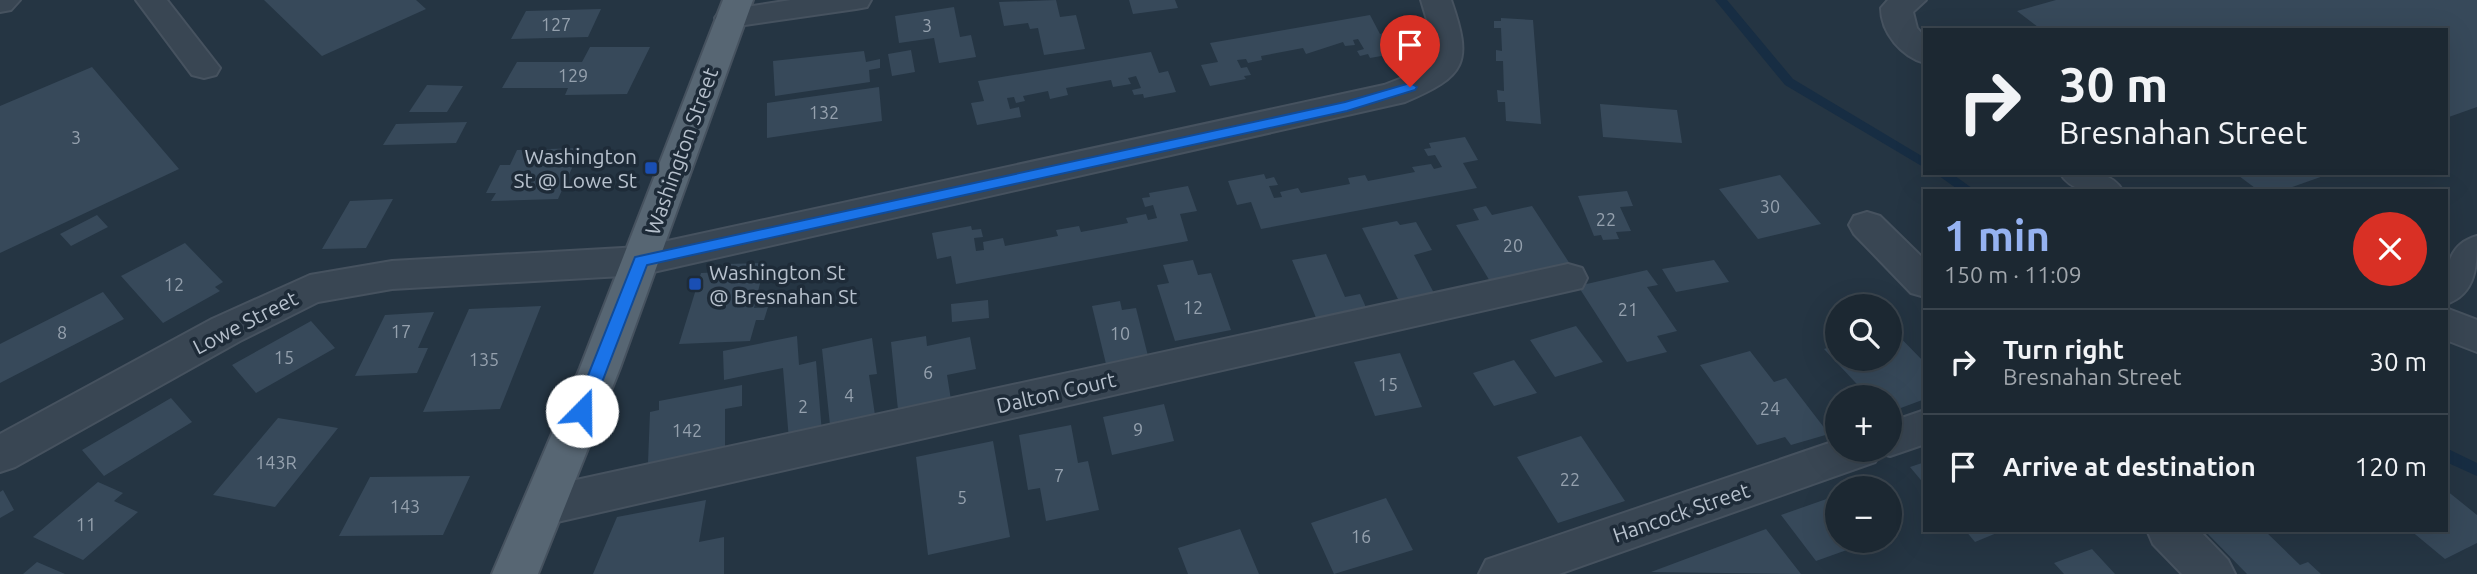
<!DOCTYPE html>
<html lang="en">
<head>
<meta charset="utf-8">
<style>
	:root { --surface:#1c2832; --page:#25303a; --text:#f1f3f6; --muted:#a0a6ac; --line:#3a444d; --accent:#95b2f1 }
	body { margin:0; font-family:Ubuntu,sans-serif; background:var(--page); color:var(--text); height:100vh; display:flex; flex-direction:column; font-size:26px; white-space:nowrap }
	* { box-sizing:border-box; margin:0 }
	p { font-size:23px; color:var(--muted) }
	.icon { flex:none; width:38px; height:38px; fill:none; stroke:currentColor; stroke-width:2; stroke-linecap:round; stroke-linejoin:round }
	.map { position:relative; flex:1; overflow:hidden }
	.drawer { position:absolute; left:1923px; top:189px; width:525px; height:343px; display:flex; flex-direction:column; background:var(--surface); border-radius:0px; box-shadow:0 7px 28px #0002,0 0 0 2px var(--line) }
	.drawer>* { flex:none }
	.hud { position:absolute; left:1923px; top:28px; width:525px; height:147px; border-radius:0px; box-shadow:0 7px 28px #0002,0 0 0 2px var(--line); background:#1c2832; color:var(--text); overflow:hidden }
	.controls { position:absolute; left:1825px; top:294px; display:grid; gap:14px }
	.controls a { display:grid; place-items:center; width:77px; height:77px; border-radius:50%; background:var(--surface); box-shadow:0 7px 28px #0002,0 0 0 2px var(--line); font-size:35px }
	.pin { position:absolute; display:grid; place-items:center; width:60px; height:60px; color:#fff; margin:-72px -30px; border-radius:50% 50% 50% 0; rotate:-45deg; box-shadow:0 0 7px #0007 }
	.pin .icon { rotate:45deg }
	.me { position:absolute; width:77px; margin:-38px; rotate:22deg; stroke-linejoin:round; filter:drop-shadow(0 0 5px #0008) }
	.turn { display:flex; align-items:center; gap:24px; height:147px; padding:0 21px; font-size:32px }
	.turn .icon { width:91px; height:91px; stroke-width:2.5 }
	.turn b { display:block; font-size:49px; line-height:60px }
	.round { display:grid; place-items:center; flex:none; width:74px; height:74px; border-radius:37px; background:var(--page) }
	.head { display:flex; align-items:center; justify-content:space-between; height:119px; padding:0 21px }
	h1 { font-size:42px; font-weight:700; line-height:52px; color:var(--accent) }
	ul { padding:0; list-style:none }
	li { display:flex; align-items:center; gap:21px; height:105px; padding:0 21px; border-top:2px solid var(--line) }
	li div { flex:1 }
	li b { display:block; font-size:26px }
	li em { font-style:normal }
	.map>svg:first-child { display:block }
	.lines { fill:none; stroke-linecap:round; stroke-linejoin:round }
	.stream { fill:#172d43; fill-rule:evenodd }
	.building { fill:#37495a }
	.minor-casing { stroke:#46525f; stroke-width:4 }
	.major-casing { stroke:#46525f; stroke-width:4 }
	.minor { fill:#394653; fill-rule:evenodd }
	.major { fill:#576673; fill-rule:evenodd }
	.route { fill:#1a73e8; stroke:#114b97; stroke-width:2 }
	.transit-dot { fill:#1a4fb4; stroke:#1e2b38; stroke-width:2.5 }
	.labels { text-anchor:middle; dominant-baseline:central; stroke-width:7; stroke-linejoin:round; paint-order:stroke }
	.number-label { font-size:18px; fill:#95a1ae }
	.street-label { font-size:21px; fill:#b7c1cd; stroke:#1e2b38 }
	.poi-label { font-size:21px; fill:#b7c1cd; stroke:#1e2b38; text-anchor:end }
</style>
</head>
<body>
<div class="map">
<svg width="2477" height="574" viewBox="0 0 2477 574">
	<rect width="100%" height="100%" fill="#253543"/>
	<g class="lines">
		<!-- stream -->
		<path class="stream" d="M1715,0H1727L1793,79L1925,158V168L1785,85Z
			M1935,173H1951L1976,191H1960Z
			M2446,448L2477,463V476L2446,462Z"/>
	</g>
	<!-- building -->
	<path class="building" d="M264,0H416L426,9L322,56Z
		M1056,0L1060,17L1076,15L1085,49L1044,55L1038,28L1030,29L1028,23L1004,26L999,2Z
		M1129,0H1175L1178,8L1133,14Z
		M2056,0H2477V107L2446,118V30H2042L2017,11Z
		M954,7L960,37L971,35L976,57L939,63L934,38L899,43L895,16Z
		M601,9L588,37L511,39L526,11Z
		M1370,15L1380,34L1392,31L1404,52L1370,58L1368,54L1360,56L1357,51L1364,49L1358,39L1353,40L1355,45L1345,46L1343,42L1306,54L1303,48L1261,56L1262,60L1248,63L1246,59L1237,60L1241,68L1247,67L1251,75L1244,76L1246,79L1210,86L1201,65L1218,62L1210,43Z
		M1501,18L1533,20L1541,124L1506,121L1505,102H1498L1497,90L1504,91L1503,61H1496V50L1502,51L1501,28H1494V21H1501Z
		M590,47H650L627,94L565,95L568,88H502L517,62H582Z
		M911,50L915,72L892,76L888,54Z
		M864,51L866,62L880,59V68L869,70L870,82L775,96L773,61Z
		M1151,52L1159,73L1168,71L1176,92L1144,98L1143,94L1134,95L1132,90L1141,88L1136,76L1128,78L1131,84L1113,87L1111,80L1066,88L1068,95L1050,99L1048,91L1023,96L1025,101L1016,103L1014,97L1007,98L1010,109L1019,107L1021,117L977,125L971,103L984,101L978,81Z
		M92,67L179,169L0,253V106Z
		M427,85L463,86L447,112H409Z
		M879,87L882,121L767,138V103Z
		M1600,104L1677,110L1682,143L1603,137Z
		M467,122L456,143L383,145L396,124Z
		M1465,137L1478,160L1463,163L1477,188L1261,229L1251,202L1237,205L1228,181L1264,174L1266,179L1274,177L1278,185L1269,186L1274,198L1282,197L1280,192L1298,188L1301,193L1350,184L1348,178L1365,175L1368,181L1415,172L1412,167L1431,164L1434,169L1442,167L1435,155L1428,156L1424,149L1431,148L1429,143Z
		M581,148L558,199L491,201L496,193H486L500,165H510L517,150Z
		M2235,173H2329V174L2281,191H2259Z
		M1780,175L1821,224L1758,239L1719,189Z
		M1188,186L1197,211L1180,214L1188,241L956,284L951,256L937,259L932,233L971,226L972,230L981,229L983,237L974,238L976,251L984,250L983,242L1003,238L1005,246L1058,236L1056,230L1079,226L1081,232L1128,223L1126,218L1146,214L1148,220L1157,218L1153,205L1145,207L1142,198L1150,197L1149,193Z
		M1627,191L1633,206L1620,207L1631,231L1616,232L1619,239L1603,240L1601,235L1594,236L1578,196Z
		M393,199L366,248L322,249L350,201Z
		M1486,206L1492,215L1532,206L1570,264L1491,283L1456,225L1479,220L1473,209Z
		M97,215L108,227L71,246L60,234Z
		M1397,221L1400,225L1416,222L1432,250L1414,255L1435,295L1400,303L1362,228Z
		M185,243L223,282L215,287L220,291L163,323L121,276Z
		M1326,254L1345,297L1360,294L1369,314L1319,325L1292,260Z
		M1193,260L1198,275L1211,273L1231,330L1175,341L1157,285L1169,283L1163,265Z
		M1714,260L1729,282L1676,292L1662,269Z
		M765,263L754,308L768,307L764,320H756L750,341L679,344L701,273L724,272L726,264Z
		M1647,270L1658,285L1647,287L1677,331L1657,336L1667,352L1627,362L1578,286Z
		M103,292L124,319L0,383V344Z
		M988,300L989,318L952,322L951,304Z
		M1120,301L1122,310L1136,308L1148,356L1106,364L1092,306Z
		M541,306L500,409L423,412L469,309Z
		M434,312L418,348H428L417,373L355,376L385,315Z
		M311,321L335,348L256,393L232,365Z
		M1576,326L1603,362L1555,377L1530,340Z
		M1890,327L1925,363V399L1890,412V397H1869L1824,349L1838,344V359H1890Z
		M797,336L799,365L816,361L822,433L789,440L783,368L724,380L723,351Z
		M926,336L927,346L970,337L976,369L947,375L951,400L898,410L891,342Z
		M872,338L877,374L869,375L875,415L830,425L822,349Z
		M1750,351L1774,382L1786,378L1829,434L1791,445L1785,437L1757,445L1700,365Z
		M1400,353L1422,407L1375,416L1354,362Z
		M1514,360L1537,393L1494,406L1473,373Z
		M742,385V406L725,409V448L648,463L650,412L659,410V401Z
		M171,398L192,422L104,476L82,450Z
		M1164,404L1174,441L1112,455L1103,417Z
		M278,418L338,428L275,507L213,495Z
		M1071,425L1078,463L1088,461L1099,510L1046,521L1040,488L1028,490L1019,435Z
		M1581,436L1625,501L1558,523L1517,457Z
		M993,441L1010,537L928,555L916,457Z
		M1925,462V485L1910,467Z
		M470,476L443,535L339,536L370,477Z
		M98,482L123,493L114,501L138,512L83,560L33,537Z
		M3,490L14,510L0,518V492Z
		M2446,490L2477,515V543L2445,559L2410,530H2446Z
		M1835,496L1838,541H1872L1816,561L1781,515Z
		M1386,498L1413,550L1334,574L1311,523Z
		M706,500L699,542L724,537V574H593L617,517Z
		M1240,529L1259,574H1188L1178,548Z
		M1766,529L1801,574L1651,572Z
		M1965,530H2004L1975,542Z
		M2204,530H2264L2300,565L2308,562L2321,574H2247Z
		M2092,549L2115,574H2064L2054,563Z
		M37,562L65,574H23Z"/>
	<g class="lines">
		<defs>
			<path id="minor" d="M0,0H20L11,10L0,12Z
				M136,0H167L220,68L216,75L204,78L192,75Z
				M791,0H871L867,7L856,9L731,27L720,25L715,18L720,11Z
				M1421,0H1451C1473,63 1466,76 1405,102L640,275L392,289L318,302L240,341L15,467L0,472V434L212,319L310,275L392,261L640,247L1384,85L1415,73L1429,61L1432,37Z
				M1888,0H1926L1913,12L1917,28L1925,37V63C1902,57 1881,33 1881,8Z
				M2060,173C2084,173 2109,168 2123,191C2099,191 2074,196 2060,173Z
				M1867,212L1880,216L1925,260V297L1911,293L1854,234L1849,225L1854,216Z
				M2477,236C2477,264 2477,294 2446,304C2446,275 2444,245 2477,236Z
				M1568,264L1582,268L1587,278L1582,288L544,525L528,519L522,506L528,493L544,487Z
				M2446,308L2477,320V352L2446,340Z
				M1925,410V444L1890,456L1880,453L1875,462L1559,574H1479L1486,560L1838,440V450H1890V422Z
				M2147,530H2199L2228,560L2235,574H2182L2153,544Z"/>
			<path id="major" d="M723,0H753L620,368L538,574H492L580,368Z"/>
		</defs>
		<!-- minor casing -->
		<use href="#minor" class="minor-casing"/>
		<!-- major casing -->
		<use href="#major" class="major-casing"/>
		<!-- minor -->
		<use href="#minor" class="minor"/>
		<!-- major -->
		<use href="#major" class="major"/>
	</g>
	<!-- route -->
	<path class="route" d="M1410,83L1417,87L1415,90L1347,111L647,265L591,411L582,417L574,411L635,257L1345,102Z"/>
	<!-- markers -->
	<g class="transit-dot">
		<rect x="644" y="161" width="14" height="14" rx="3.5"/>
		<rect x="688" y="277" width="14" height="14" rx="3.5"/>
	</g>
	<g class="labels">
		<!-- number labels -->
		<g class="number-label">
			<text x="556" y="24">127</text>
			<text x="927" y="25">3</text>
			<text x="573" y="75">129</text>
			<text x="824" y="112">132</text>
			<text x="76" y="137">3</text>
			<text x="1770" y="206">30</text>
			<text x="1606" y="219">22</text>
			<text x="1513" y="245">20</text>
			<text x="174" y="284">12</text>
			<text x="1193" y="307">12</text>
			<text x="1628" y="309">21</text>
			<text x="401" y="331">17</text>
			<text x="62" y="332">8</text>
			<text x="1120" y="333">10</text>
			<text x="284" y="357">15</text>
			<text x="484" y="359">135</text>
			<text x="928" y="372">6</text>
			<text x="1388" y="384">15</text>
			<text x="849" y="395">4</text>
			<text x="803" y="406">2</text>
			<text x="1770" y="408">24</text>
			<text x="1138" y="429">9</text>
			<text x="687" y="430">142</text>
			<text x="276" y="462">143R</text>
			<text x="1059" y="475">7</text>
			<text x="1570" y="479">22</text>
			<text x="962" y="497">5</text>
			<text x="405" y="506">143</text>
			<text x="86" y="524">11</text>
			<text x="1361" y="536">16</text>
		</g>
		<!-- street labels -->
		<g class="street-label">
			<text transform="translate(681 151) rotate(-70)">Washington Street</text>
			<text transform="translate(245 322) rotate(-27)">Lowe Street</text>
			<text transform="translate(1056 392) rotate(-13)">Dalton Court</text>
			<text transform="translate(1681 512) rotate(-19)">Hancock Street</text>
		</g>
		<!-- poi labels -->
		<g class="poi-label">
			<text x="637" y="156">Washington<tspan x="637" dy="24">St @ Lowe St</tspan></text>
			<text x="709" y="272" text-anchor="start">Washington St<tspan x="709" dy="24">@ Bresnahan St</tspan></text>
		</g>
	</g>
</svg>
<div class="controls">
<a><svg class="icon" aria-label="search" viewBox="0 0 24 24"><circle cx="10" cy="10" r="6"/><path d="M15 15l6 6"/></svg></a>
<a>+</a>
<a>−</a>
</div>
<div class="pin" style="left:1410px;top:87px;background:#d93025"><svg class="icon" aria-label="arrive" viewBox="0 0 24 24"><path d="M6 21V4h12l-3 4 3 4H6"/></svg></div>
<svg class="me" style="left:582px;top:411px" viewBox="-20 -20 40 40"><circle r="19" fill="#fff"/><path d="M0-13L10 11 0 6-10 11z" fill="#1a73e8"/></svg>
<div class="hud">
<div class="turn"><svg class="icon" aria-label="right" viewBox="0 0 24 24"><path d="M7 20v-9h11M14 6l5 5-5 5"/></svg><div><b>30 m</b>Bresnahan Street</div></div>
</div>
<section class="drawer">
<div class="head"><div><h1>1 min</h1><p>150 m · 11:09</p></div><a class="round" style="background:#d93025;color:#fff"><svg class="icon" aria-label="close" viewBox="0 0 24 24"><path d="M6 6l12 12M18 6L6 18"/></svg></a></div>
<ul>
<li><svg class="icon" aria-label="right" viewBox="0 0 24 24"><path d="M7 20v-9h11M14 6l5 5-5 5"/></svg><div><b>Turn right</b><p>Bresnahan Street</p></div><em>30 m</em></li>
<li><svg class="icon" aria-label="arrive" viewBox="0 0 24 24"><path d="M6 21V4h12l-3 4 3 4H6"/></svg><div><b>Arrive at destination</b></div><em>120 m</em></li>
</ul>
</section>
</div>
</body>
</html>
